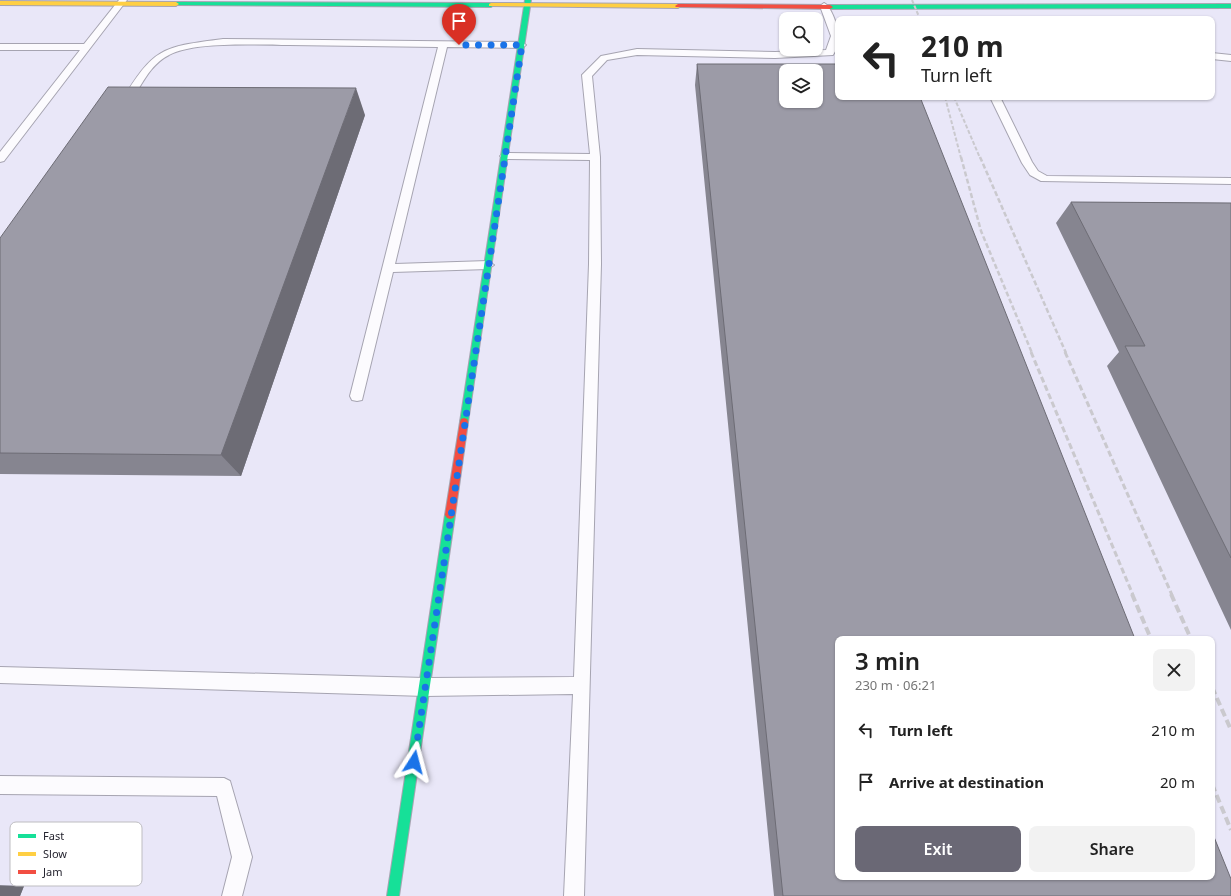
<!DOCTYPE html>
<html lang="en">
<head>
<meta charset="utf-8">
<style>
	:root { --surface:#fff; --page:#f2f2f2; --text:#222; --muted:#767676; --accent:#6a6875 }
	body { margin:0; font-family:"Noto Sans",sans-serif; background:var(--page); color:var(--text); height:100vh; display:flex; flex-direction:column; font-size:15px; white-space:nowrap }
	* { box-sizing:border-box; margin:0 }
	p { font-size:13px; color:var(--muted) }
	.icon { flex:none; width:22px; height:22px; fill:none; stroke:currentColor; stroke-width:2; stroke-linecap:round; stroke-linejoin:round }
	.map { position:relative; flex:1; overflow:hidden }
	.panel { position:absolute; left:835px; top:636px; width:380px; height:244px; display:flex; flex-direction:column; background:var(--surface); border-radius:8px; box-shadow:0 1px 3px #0004 }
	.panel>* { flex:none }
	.top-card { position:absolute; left:835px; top:16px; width:380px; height:84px; border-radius:8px; box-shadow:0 1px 3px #0004; background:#fff; color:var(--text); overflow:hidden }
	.buttons { position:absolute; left:779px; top:12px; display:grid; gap:8px }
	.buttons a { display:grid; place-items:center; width:44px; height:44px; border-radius:8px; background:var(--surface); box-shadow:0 1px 3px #0004; font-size:20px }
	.pin { position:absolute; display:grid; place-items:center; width:34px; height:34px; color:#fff; margin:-41px -17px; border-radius:50% 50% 50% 0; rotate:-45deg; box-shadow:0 0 4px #0007 }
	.pin .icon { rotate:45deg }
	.me { position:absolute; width:44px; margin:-22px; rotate:9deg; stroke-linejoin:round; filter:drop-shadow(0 0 3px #0008) }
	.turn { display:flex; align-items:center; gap:14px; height:84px; padding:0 20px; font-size:18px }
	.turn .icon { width:52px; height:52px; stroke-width:2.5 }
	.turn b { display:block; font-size:28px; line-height:34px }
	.round { display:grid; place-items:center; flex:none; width:42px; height:42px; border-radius:8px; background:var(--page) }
	.head { display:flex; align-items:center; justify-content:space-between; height:68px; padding:0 20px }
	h1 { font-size:24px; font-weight:600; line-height:30px }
	.button { display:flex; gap:8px; margin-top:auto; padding:8px 20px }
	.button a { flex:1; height:46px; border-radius:8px; background:var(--accent); color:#fff; font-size:16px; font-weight:600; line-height:46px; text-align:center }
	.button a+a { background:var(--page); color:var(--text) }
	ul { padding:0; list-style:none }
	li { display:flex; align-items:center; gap:12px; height:52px; padding:0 20px }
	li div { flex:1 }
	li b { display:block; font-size:15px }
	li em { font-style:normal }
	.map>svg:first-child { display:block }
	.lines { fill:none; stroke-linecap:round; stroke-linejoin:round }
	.lane-casing { stroke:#a6a4b1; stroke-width:2 }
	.fast-casing { stroke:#a6a4b1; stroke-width:2 }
	.slow-casing { stroke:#a6a4b1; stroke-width:2 }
	.jam-casing { stroke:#a6a4b1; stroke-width:2 }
	.lane { fill:#fcfbfe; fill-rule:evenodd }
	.fast { fill:#16e098; fill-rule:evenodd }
	.slow { fill:#ffcf43; fill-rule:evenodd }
	.jam { fill:#f24e42; fill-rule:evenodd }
	.rail-far3 { stroke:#cac9ce; stroke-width:2; stroke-dasharray:4 2; stroke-linecap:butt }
	.rail-far2 { stroke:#cac9ce; stroke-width:2.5; stroke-dasharray:5 2.5; stroke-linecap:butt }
	.rail-far1 { stroke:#cac9ce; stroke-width:3; stroke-dasharray:6 3; stroke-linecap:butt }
	.rail { stroke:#cac9ce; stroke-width:4; stroke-dasharray:8 4; stroke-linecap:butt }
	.wall { fill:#868590 }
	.shaded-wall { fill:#6d6c75 }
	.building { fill:#9c9ba7; stroke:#6d6c75; fill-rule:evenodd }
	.route { stroke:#1a73e8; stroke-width:7; stroke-dasharray:0 12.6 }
	.key { fill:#fff; stroke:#bebdc1; stroke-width:1 }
	.key-label { font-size:11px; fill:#25242f }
</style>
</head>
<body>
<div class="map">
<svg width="1231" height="896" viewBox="0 0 1231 896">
	<rect width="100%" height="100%" fill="#e9e7f8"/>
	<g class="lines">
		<defs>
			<path id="lane" d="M119,0H127L4,161L0,162V152L80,50H0V44H84Z
				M824,3C831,6 837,25 838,32C839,40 837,49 833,55L775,58L637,55L607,60L592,76L600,157L601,264L584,896H564L573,694L425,696L0,683V667L425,678L574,677L589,264L590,160L505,159L500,156L505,153L590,154L582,75L601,56L637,49L775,52L826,50L831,36L820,6Z
				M223,39L522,42L526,45L522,48L447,47L395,264L488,261L494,265L488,269L393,272L362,400L357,401L352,400L350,396L438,47C388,46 339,46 289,45C259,45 194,41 169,55C149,65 141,87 129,104L126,105L121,102C154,47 162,47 223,39Z
				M1212,53L1231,55V61L1212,59Z
				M990,97H1000L1032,162L1038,171L1047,176L1231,178V184L1041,181L1030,175L1022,163Z
				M0,776L224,778L230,781L252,857L242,896H222L232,857L217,796L0,794Z"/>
			<path id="fast" d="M525,0H531L468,422L467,425H461L460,422Z
				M176,2L491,3L494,5L491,7L174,5V3Z
				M1231,4V8L830,9L827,7L830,5Z
				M450,511L453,512L455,515L399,896H387L445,515L447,512Z"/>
			<path id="slow" d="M0,1L176,2L179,4L176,6L0,5Z
				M491,3L678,4L681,6L678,8L489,6V4Z"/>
			<path id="jam" d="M678,4L830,5L833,7L830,9L676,7L675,6Z
				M464,418L467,419L468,422L455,515L453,518L450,519L447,518L445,515L460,422L461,419Z"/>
		</defs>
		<!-- lane casing -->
		<use href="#lane" class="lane-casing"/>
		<!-- fast casing -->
		<use href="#fast" class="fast-casing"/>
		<!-- slow casing -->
		<use href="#slow" class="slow-casing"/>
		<!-- jam casing -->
		<use href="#jam" class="jam-casing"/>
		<!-- lane -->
		<use href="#lane" class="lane"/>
		<!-- fast -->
		<use href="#fast" class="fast"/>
		<!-- slow -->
		<use href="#slow" class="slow"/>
		<!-- jam -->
		<use href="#jam" class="jam"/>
		<!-- rail-far3 -->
		<path class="rail-far3" d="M912,0L920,19
			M945,97L961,158
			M954,97L980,158"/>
		<!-- rail-far2 -->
		<path class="rail-far2" d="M961,157L981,231L1032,353
			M980,157L1066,353"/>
		<!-- rail-far1 -->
		<path class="rail-far1" d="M1031,352L1133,595
			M1065,352L1172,595"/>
		<!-- rail -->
		<path class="rail" d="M1132,594L1151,639
			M1171,594L1191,639
			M1212,687L1231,730
			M1212,784L1231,830"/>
	</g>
	<!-- wall -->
	<path class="wall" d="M697,64L1231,896H774L695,85Z
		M365,115L241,476L0,474V238Z
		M1071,202L1231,203V630L1107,366L1119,352L1056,223Z
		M0,885L24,886L20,896H0Z"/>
	<!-- shaded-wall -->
	<path class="shaded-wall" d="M356,88L365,115L241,476L221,455Z
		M0,886H24L20,896H0Z"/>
	<!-- building -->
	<path class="building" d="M697,64H838V97H920L1135,639H838V877H1212V832L1231,879V896H783ZM786,71H816V101H786Z
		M108,87L356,88L221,455L0,453V238Z
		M1071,202L1231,203V558L1125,346H1145Z"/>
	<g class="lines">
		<!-- route -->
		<path class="route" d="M414,762L522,45H459"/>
	</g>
	<!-- legend -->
	<rect x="10" y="822" width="132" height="64" rx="6" class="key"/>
	<rect x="18" y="834" width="18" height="4" fill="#16e098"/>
	<rect x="18" y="852" width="18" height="4" fill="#ffcf43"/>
	<rect x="18" y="870" width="18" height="4" fill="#f24e42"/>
	<g class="key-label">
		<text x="43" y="840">Fast</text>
		<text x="43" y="858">Slow</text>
		<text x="43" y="876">Jam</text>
	</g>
</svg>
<div class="buttons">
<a><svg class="icon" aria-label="search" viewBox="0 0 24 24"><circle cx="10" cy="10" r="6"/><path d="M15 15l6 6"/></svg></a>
<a><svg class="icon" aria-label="layers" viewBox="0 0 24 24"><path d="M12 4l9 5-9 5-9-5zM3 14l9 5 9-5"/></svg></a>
</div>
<div class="pin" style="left:459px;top:45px;background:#d93025"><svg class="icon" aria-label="arrive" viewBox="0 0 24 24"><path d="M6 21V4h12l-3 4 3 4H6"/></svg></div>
<svg class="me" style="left:414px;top:762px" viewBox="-20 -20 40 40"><path d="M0-17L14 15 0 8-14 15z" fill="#1a73e8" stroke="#fff" stroke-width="4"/></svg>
<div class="top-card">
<div class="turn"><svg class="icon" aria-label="left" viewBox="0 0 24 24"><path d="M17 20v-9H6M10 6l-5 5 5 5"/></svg><div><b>210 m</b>Turn left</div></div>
</div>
<section class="panel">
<div class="head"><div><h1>3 min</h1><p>230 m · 06:21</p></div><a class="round"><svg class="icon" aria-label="close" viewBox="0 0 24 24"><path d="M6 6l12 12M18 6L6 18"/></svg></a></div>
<ul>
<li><svg class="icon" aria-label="left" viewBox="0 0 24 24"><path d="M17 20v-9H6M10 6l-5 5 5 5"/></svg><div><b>Turn left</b></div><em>210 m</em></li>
<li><svg class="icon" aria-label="arrive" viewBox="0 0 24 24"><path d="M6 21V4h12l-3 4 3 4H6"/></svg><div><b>Arrive at destination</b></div><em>20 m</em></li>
</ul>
<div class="button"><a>Exit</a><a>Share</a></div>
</section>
</div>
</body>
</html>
